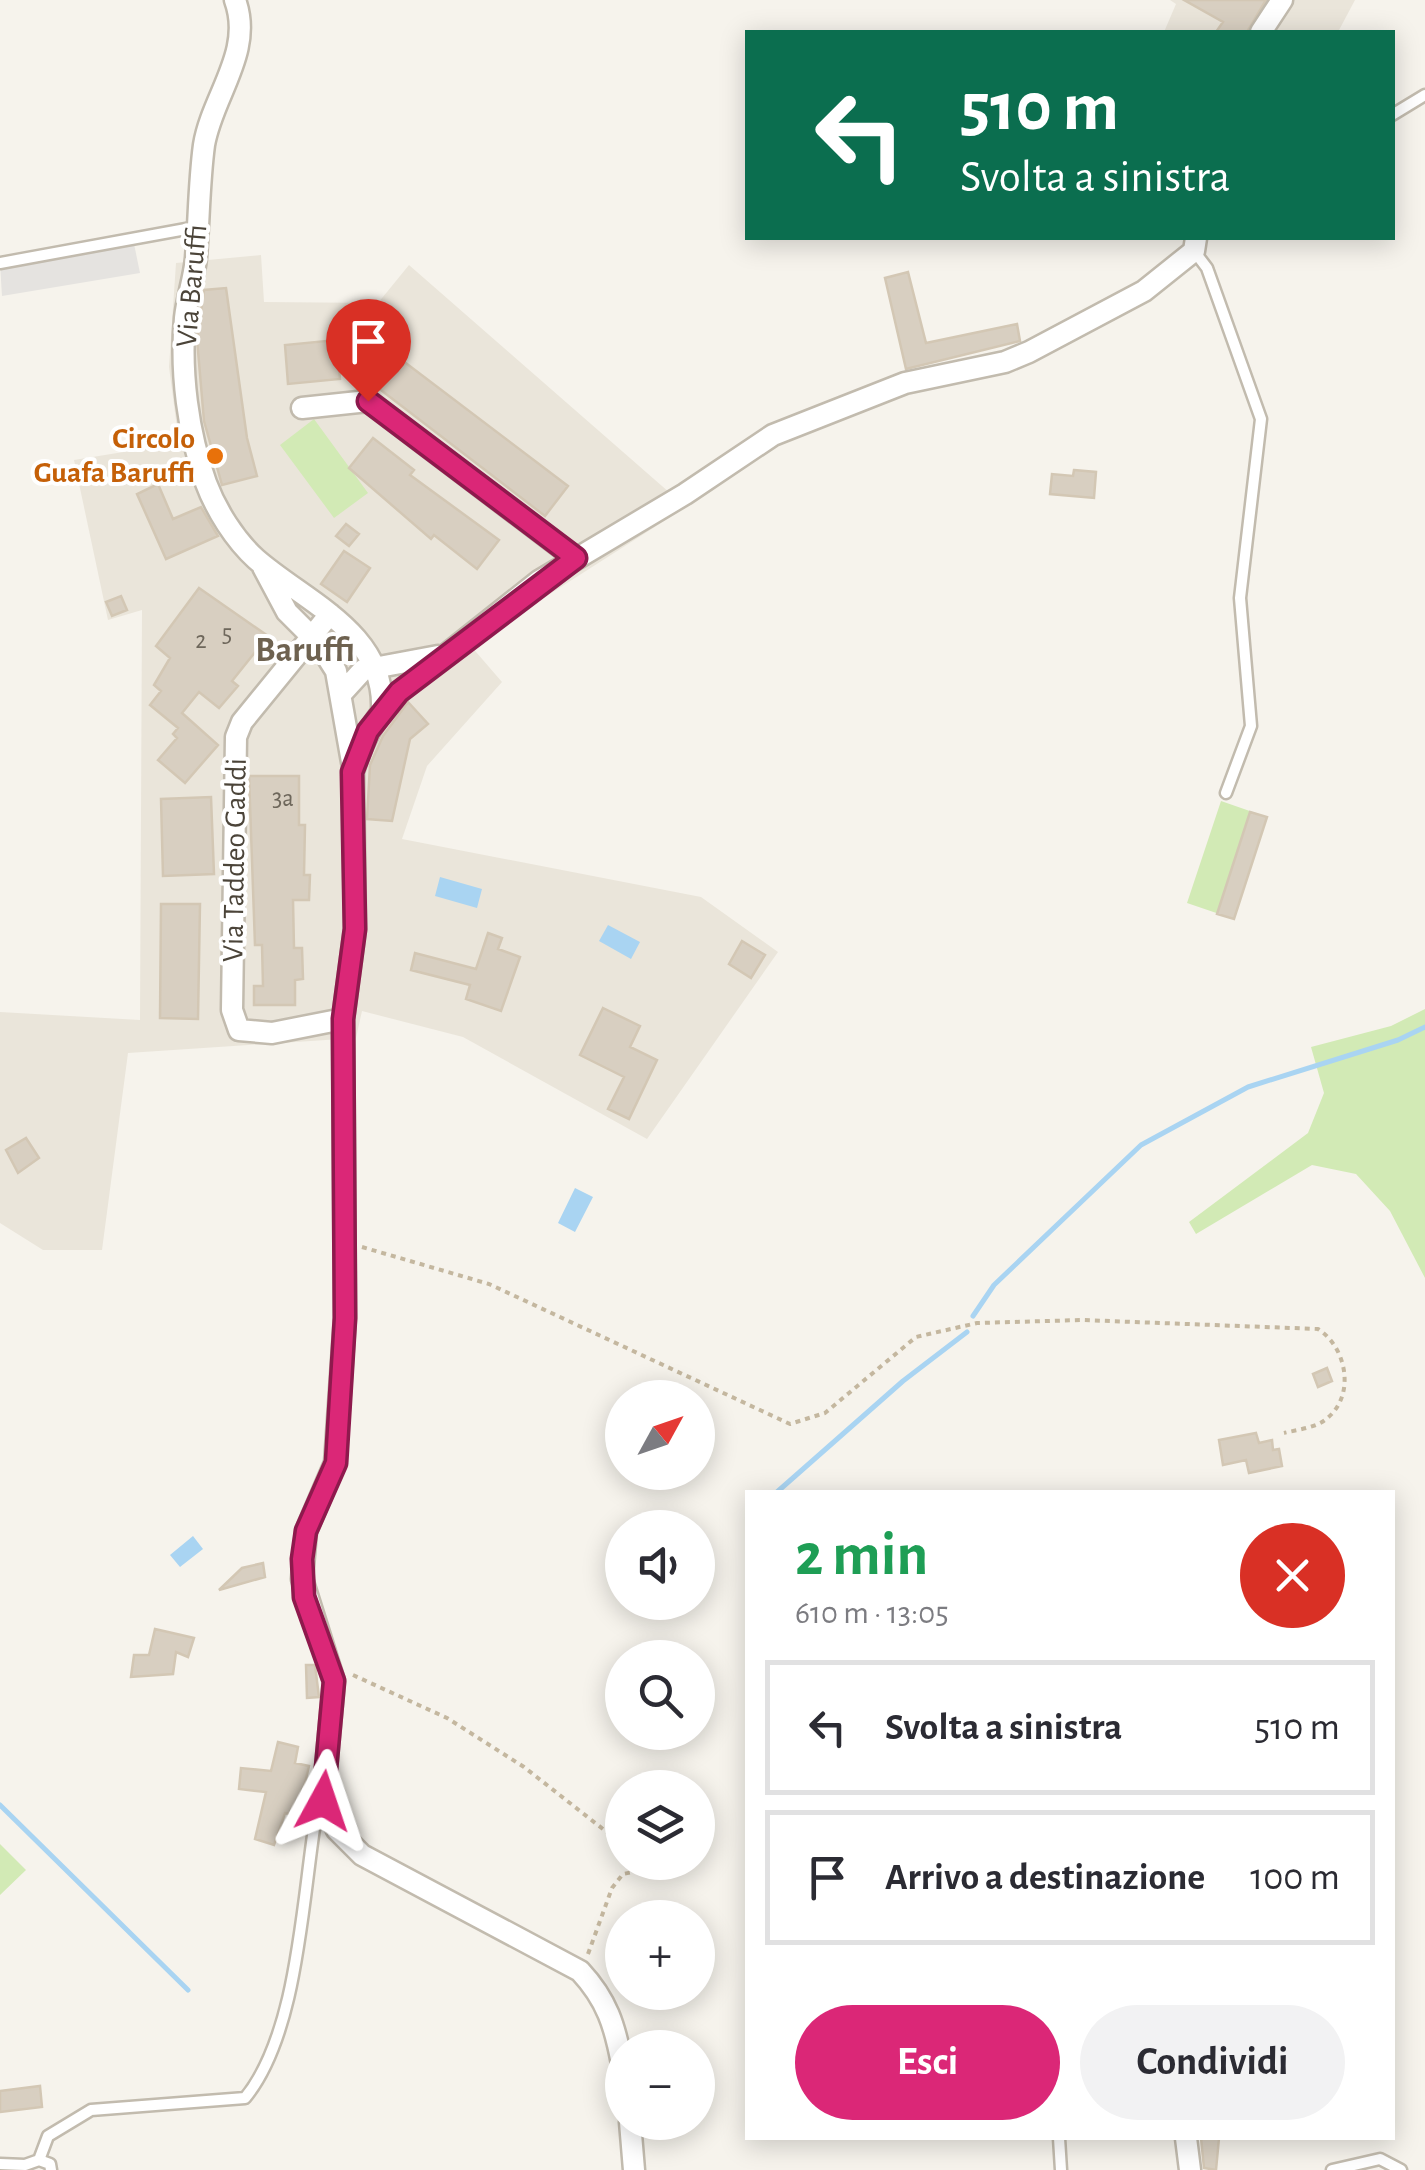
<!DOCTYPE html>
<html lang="it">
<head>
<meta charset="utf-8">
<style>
	:root { --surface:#fff; --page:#f2f2f3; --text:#2b2b33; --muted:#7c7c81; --line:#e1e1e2; --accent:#db2777 }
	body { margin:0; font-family:"Alegreya Sans",sans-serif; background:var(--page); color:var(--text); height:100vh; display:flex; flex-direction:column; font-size:38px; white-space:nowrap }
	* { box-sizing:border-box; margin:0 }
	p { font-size:32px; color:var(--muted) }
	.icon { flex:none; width:55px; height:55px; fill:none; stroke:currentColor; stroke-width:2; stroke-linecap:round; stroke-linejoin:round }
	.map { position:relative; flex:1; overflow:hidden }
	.panel { position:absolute; left:745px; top:1490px; width:650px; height:650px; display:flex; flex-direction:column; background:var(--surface); border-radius:0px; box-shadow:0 5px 25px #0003 }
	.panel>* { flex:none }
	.top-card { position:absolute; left:745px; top:30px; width:650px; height:210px; border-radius:0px; box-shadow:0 5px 25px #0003; background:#0b6e4f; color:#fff; overflow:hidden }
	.needle { width:65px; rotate:50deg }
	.buttons { position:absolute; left:605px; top:1380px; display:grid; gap:20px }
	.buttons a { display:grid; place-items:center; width:110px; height:110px; border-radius:50%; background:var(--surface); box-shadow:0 5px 25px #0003; font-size:50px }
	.pin { position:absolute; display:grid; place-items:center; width:85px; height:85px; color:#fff; margin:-102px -42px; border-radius:50% 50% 50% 0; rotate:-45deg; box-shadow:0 0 10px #0007 }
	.pin .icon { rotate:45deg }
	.me { position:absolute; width:110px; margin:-55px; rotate:5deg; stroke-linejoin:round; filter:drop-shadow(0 0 8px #0008) }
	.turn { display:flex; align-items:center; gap:35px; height:210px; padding:0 50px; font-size:45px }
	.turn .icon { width:130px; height:130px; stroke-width:2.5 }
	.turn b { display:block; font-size:70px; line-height:85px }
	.round { display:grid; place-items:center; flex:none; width:105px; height:105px; border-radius:52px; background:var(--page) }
	.overview { display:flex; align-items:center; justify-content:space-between; height:170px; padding:0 50px }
	h1 { font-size:60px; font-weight:700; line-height:75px; color:#1e9e55 }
	.button { display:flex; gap:20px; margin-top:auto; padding:20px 50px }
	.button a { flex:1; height:115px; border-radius:60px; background:var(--accent); color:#fff; font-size:40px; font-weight:700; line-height:115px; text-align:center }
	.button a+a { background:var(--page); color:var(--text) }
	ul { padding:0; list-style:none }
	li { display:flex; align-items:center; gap:30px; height:135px; margin:0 20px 15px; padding:0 30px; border:5px solid var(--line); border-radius:0px }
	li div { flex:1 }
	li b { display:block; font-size:38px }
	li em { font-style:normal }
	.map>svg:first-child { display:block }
	.residential { fill:#eae5da }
	.green { fill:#d2eab5 }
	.parking { fill:#e5e3e0 }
	.water { fill:#a9d4f2 }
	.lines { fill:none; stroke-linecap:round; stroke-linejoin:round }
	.stream { stroke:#a9d4f2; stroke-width:5 }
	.building { fill:#d8cfc1; stroke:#d3c7b4; stroke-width:2.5 }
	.service-casing { stroke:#c2bbae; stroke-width:15 }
	.minor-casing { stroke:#c2bbae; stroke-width:25 }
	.path { stroke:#c4b79f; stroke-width:4; stroke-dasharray:5 5; stroke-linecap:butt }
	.service { stroke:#fff; stroke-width:10 }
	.minor { stroke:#fff; stroke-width:20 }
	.route-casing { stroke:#8e194d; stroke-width:25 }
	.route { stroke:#db2777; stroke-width:18 }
	.food-dot { fill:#e8710a; stroke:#fff; stroke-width:4 }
	.labels { text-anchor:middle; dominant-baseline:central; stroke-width:8; stroke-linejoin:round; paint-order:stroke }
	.number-label { font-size:25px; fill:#6e675b }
	.street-label { font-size:30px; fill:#4b4439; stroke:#fff }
	.food-label { font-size:30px; font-weight:bold; fill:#c56008; stroke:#fff; text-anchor:end }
	.quarter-label { font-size:35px; font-weight:bold; fill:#6e6250; stroke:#fff }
</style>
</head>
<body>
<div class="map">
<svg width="1425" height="2170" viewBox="0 0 1425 2170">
	<rect width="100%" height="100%" fill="#f6f3ec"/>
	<!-- residential -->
	<path class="residential" d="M1170,0H1355L1338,32H1164L1176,4Z
		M261,255L264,302L378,303L409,265L686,507L470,645L502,682L427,766L402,839L701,897L778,952L647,1139L463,1037L362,1011L356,1038L128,1053L102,1250H43L0,1223V1012L140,1020L142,610L108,620L74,460L179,443L169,367L176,263Z"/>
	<!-- green -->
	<path class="green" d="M314,419L368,493L334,518L280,445Z
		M1221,801L1267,817L1234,919L1187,903Z
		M1425,1009V1278L1390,1211L1356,1174L1312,1165L1196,1234L1189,1222L1308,1133L1324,1093L1311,1047L1391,1026Z
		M0,1844L26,1870L0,1895Z"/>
	<!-- parking -->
	<path class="parking" d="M133,239L140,273L2,296L0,263Z"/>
	<!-- water -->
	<path class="water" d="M440,877L482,889L477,908L435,896Z
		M608,925L640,942L631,959L599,941Z
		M575,1188L593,1197L575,1232L558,1223Z
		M193,1536L203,1549L180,1567L170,1555Z"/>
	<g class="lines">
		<!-- stream -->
		<path class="stream" d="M973,1316L994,1285L1141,1145L1248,1087L1398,1040L1425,1027
			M777,1492L903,1381L967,1332
			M0,1805L188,1990"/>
	</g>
	<!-- building -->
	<path class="building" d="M1184,0H1266L1247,32H1216L1223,22Z
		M908,272L926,343L1017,324L1020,341L906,369L885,278Z
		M226,288L247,438L257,476L222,485L204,421L197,339L204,290Z
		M336,340L340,379L288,384L285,345Z
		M382,345L568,486L545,516L360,374Z
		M373,438L414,470L410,475L499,540L477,569L434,535L431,539L349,468Z
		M1074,470L1096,472L1094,498L1050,494L1052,474L1073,476Z
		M158,484L173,519L201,507L218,536L166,559L137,494Z
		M346,524L359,534L349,546L336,536Z
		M344,551L370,568L347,602L321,584Z
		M199,588L268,636L232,681L238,686L219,708L199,692L182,713L218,745L185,783L158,760L177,738L173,734L178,728L150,705L161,691L154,685L170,658L156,646Z
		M121,596L127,610L112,616L106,602Z
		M408,702L428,724L410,739L392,821L367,819L370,765L383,736Z
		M249,776H299V825H305L304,875H310L309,900H293L294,948H302L303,979L295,980V1005H254V986H263L262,945H255Z
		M211,797L214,874L163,876L161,799Z
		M1250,812L1267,817L1234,919L1217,914Z
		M161,904H200L198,1019L160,1018Z
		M488,933L502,938L498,949L520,957L501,1011L466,999L470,985L411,970L415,953L476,969Z
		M742,941L765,955L751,978L729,964Z
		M603,1008L640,1026L630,1047L657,1060L629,1119L608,1109L624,1077L580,1055Z
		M26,1138L39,1158L18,1173L6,1150Z
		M1327,1368L1332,1381L1318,1387L1313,1374Z
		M1256,1433L1259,1443L1272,1440L1273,1450L1279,1449L1282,1466L1249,1473L1246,1460L1223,1465L1219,1440Z
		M263,1563L265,1577L219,1590L242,1568Z
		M155,1629L194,1638L188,1657L176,1652L173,1674L131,1677L134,1655H149Z
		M306,1665H315L319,1697L307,1698Z
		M278,1742L298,1747L295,1763L309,1766L297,1816L285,1813L274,1845L255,1839L266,1792L239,1789L241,1768L271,1771Z
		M40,2086L42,2107L0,2112V2091Z
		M1201,2138H1219L1216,2170L1204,2168Z"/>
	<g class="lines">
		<defs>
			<path id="service" d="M1392,115L1425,95
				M1194,251L1207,268L1261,419L1240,598L1251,726L1226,793
				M0,263L197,227
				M1059,2138L1061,2170
				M39,2160L50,2164L51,2170
				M0,2164L25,2165L39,2160L48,2136L91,2110L245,2098C297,2035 302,1904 315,1822L326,1811
				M1332,2170L1380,2159L1401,2170"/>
			<path id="minor" d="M235,0C254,52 212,96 204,145C199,182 199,221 196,258C194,279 187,298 185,318C180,372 188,433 206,483C216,510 235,540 256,559C305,602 385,632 382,709
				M1261,32L1282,0
				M302,408L368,401L575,558
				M263,567L287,612L319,644L336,671L352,762
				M330,614L242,722L236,737L232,1010L239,1030L272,1033L343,1019
				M342,693L363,670L438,656
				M622,2064C615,2026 607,2000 580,1971L362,1855L337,1830L323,1801L334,1681L302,1579L306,1531L335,1463L345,1317L343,1019L355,929L353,772C362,740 376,716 399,692L539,581L685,494L773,435L905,383L1005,362L1029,352L1144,291L1194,251L1196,238
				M630,2122L634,2170
				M1186,2138L1190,2170"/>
		</defs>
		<!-- service casing -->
		<use href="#service" class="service-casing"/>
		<!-- minor casing -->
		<use href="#minor" class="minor-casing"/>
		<!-- path -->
		<path class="path" d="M362,1247L489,1284L790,1424L825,1413L916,1337L977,1323L1082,1320L1318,1329C1348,1348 1357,1400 1322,1422C1312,1428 1296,1430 1284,1433
			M353,1675L447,1718L524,1767L622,1844
			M588,1954L612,1888L623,1874L643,1870L642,1862"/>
		<!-- service -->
		<use href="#service" class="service"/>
		<!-- minor -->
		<use href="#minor" class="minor"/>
	</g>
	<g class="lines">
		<defs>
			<path id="route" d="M323,1801L334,1681L304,1597L302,1559L306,1531L336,1463L345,1318L343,1019L355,929L352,772L368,731L399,692L576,558L368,401"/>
		</defs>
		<!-- route casing -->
		<use href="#route" class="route-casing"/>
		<!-- route -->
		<use href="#route" class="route"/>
	</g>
	<!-- markers -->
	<circle class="food-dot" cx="215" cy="456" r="10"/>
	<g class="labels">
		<!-- number labels -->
		<g class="number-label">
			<text x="227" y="633">5</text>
			<text x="201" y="640">2</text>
			<text x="283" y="798">3a</text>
		</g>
		<!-- street labels -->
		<g class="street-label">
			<text transform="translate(192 286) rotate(-85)">Via Baruffi</text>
			<text transform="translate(235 860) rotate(-89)">Via Taddeo Gaddi</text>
		</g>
		<!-- food labels -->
		<g class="food-label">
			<text x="195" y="439">Circolo<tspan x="195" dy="34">Guafa Baruffi</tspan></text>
		</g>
		<!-- quarter labels -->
		<g class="quarter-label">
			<text x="305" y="650">Baruffi</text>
		</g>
	</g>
</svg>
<div class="buttons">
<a><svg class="needle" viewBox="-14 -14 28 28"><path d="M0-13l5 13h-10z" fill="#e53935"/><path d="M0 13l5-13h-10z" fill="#7c7c81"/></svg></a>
<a><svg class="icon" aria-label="sound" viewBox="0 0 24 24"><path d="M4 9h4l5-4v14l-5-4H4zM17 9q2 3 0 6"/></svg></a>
<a><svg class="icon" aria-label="search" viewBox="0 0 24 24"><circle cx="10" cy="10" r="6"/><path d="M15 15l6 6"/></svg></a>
<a><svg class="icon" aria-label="layers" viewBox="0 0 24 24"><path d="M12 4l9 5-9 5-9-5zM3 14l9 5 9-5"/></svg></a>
<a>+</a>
<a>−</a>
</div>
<div class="pin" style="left:368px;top:401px;background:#d93025"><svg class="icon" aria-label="arrive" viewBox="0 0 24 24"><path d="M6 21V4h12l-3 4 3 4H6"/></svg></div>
<svg class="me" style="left:323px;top:1801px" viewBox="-20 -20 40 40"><path d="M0-17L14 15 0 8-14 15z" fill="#db2777" stroke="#fff" stroke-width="4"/></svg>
<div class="top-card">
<div class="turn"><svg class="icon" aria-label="left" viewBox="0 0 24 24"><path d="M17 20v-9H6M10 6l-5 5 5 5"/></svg><div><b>510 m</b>Svolta a sinistra</div></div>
</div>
<section class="panel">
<div class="overview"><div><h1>2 min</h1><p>610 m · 13:05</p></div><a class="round" style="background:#d93025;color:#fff"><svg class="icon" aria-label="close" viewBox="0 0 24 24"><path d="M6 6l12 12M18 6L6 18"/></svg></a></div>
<ul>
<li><svg class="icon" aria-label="left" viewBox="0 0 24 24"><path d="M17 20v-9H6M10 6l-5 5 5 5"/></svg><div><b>Svolta a sinistra</b></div><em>510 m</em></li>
<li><svg class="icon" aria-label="arrive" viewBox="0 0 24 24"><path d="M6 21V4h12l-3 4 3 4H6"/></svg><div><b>Arrivo a destinazione</b></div><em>100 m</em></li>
</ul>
<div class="button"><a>Esci</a><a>Condividi</a></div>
</section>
</div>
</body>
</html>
